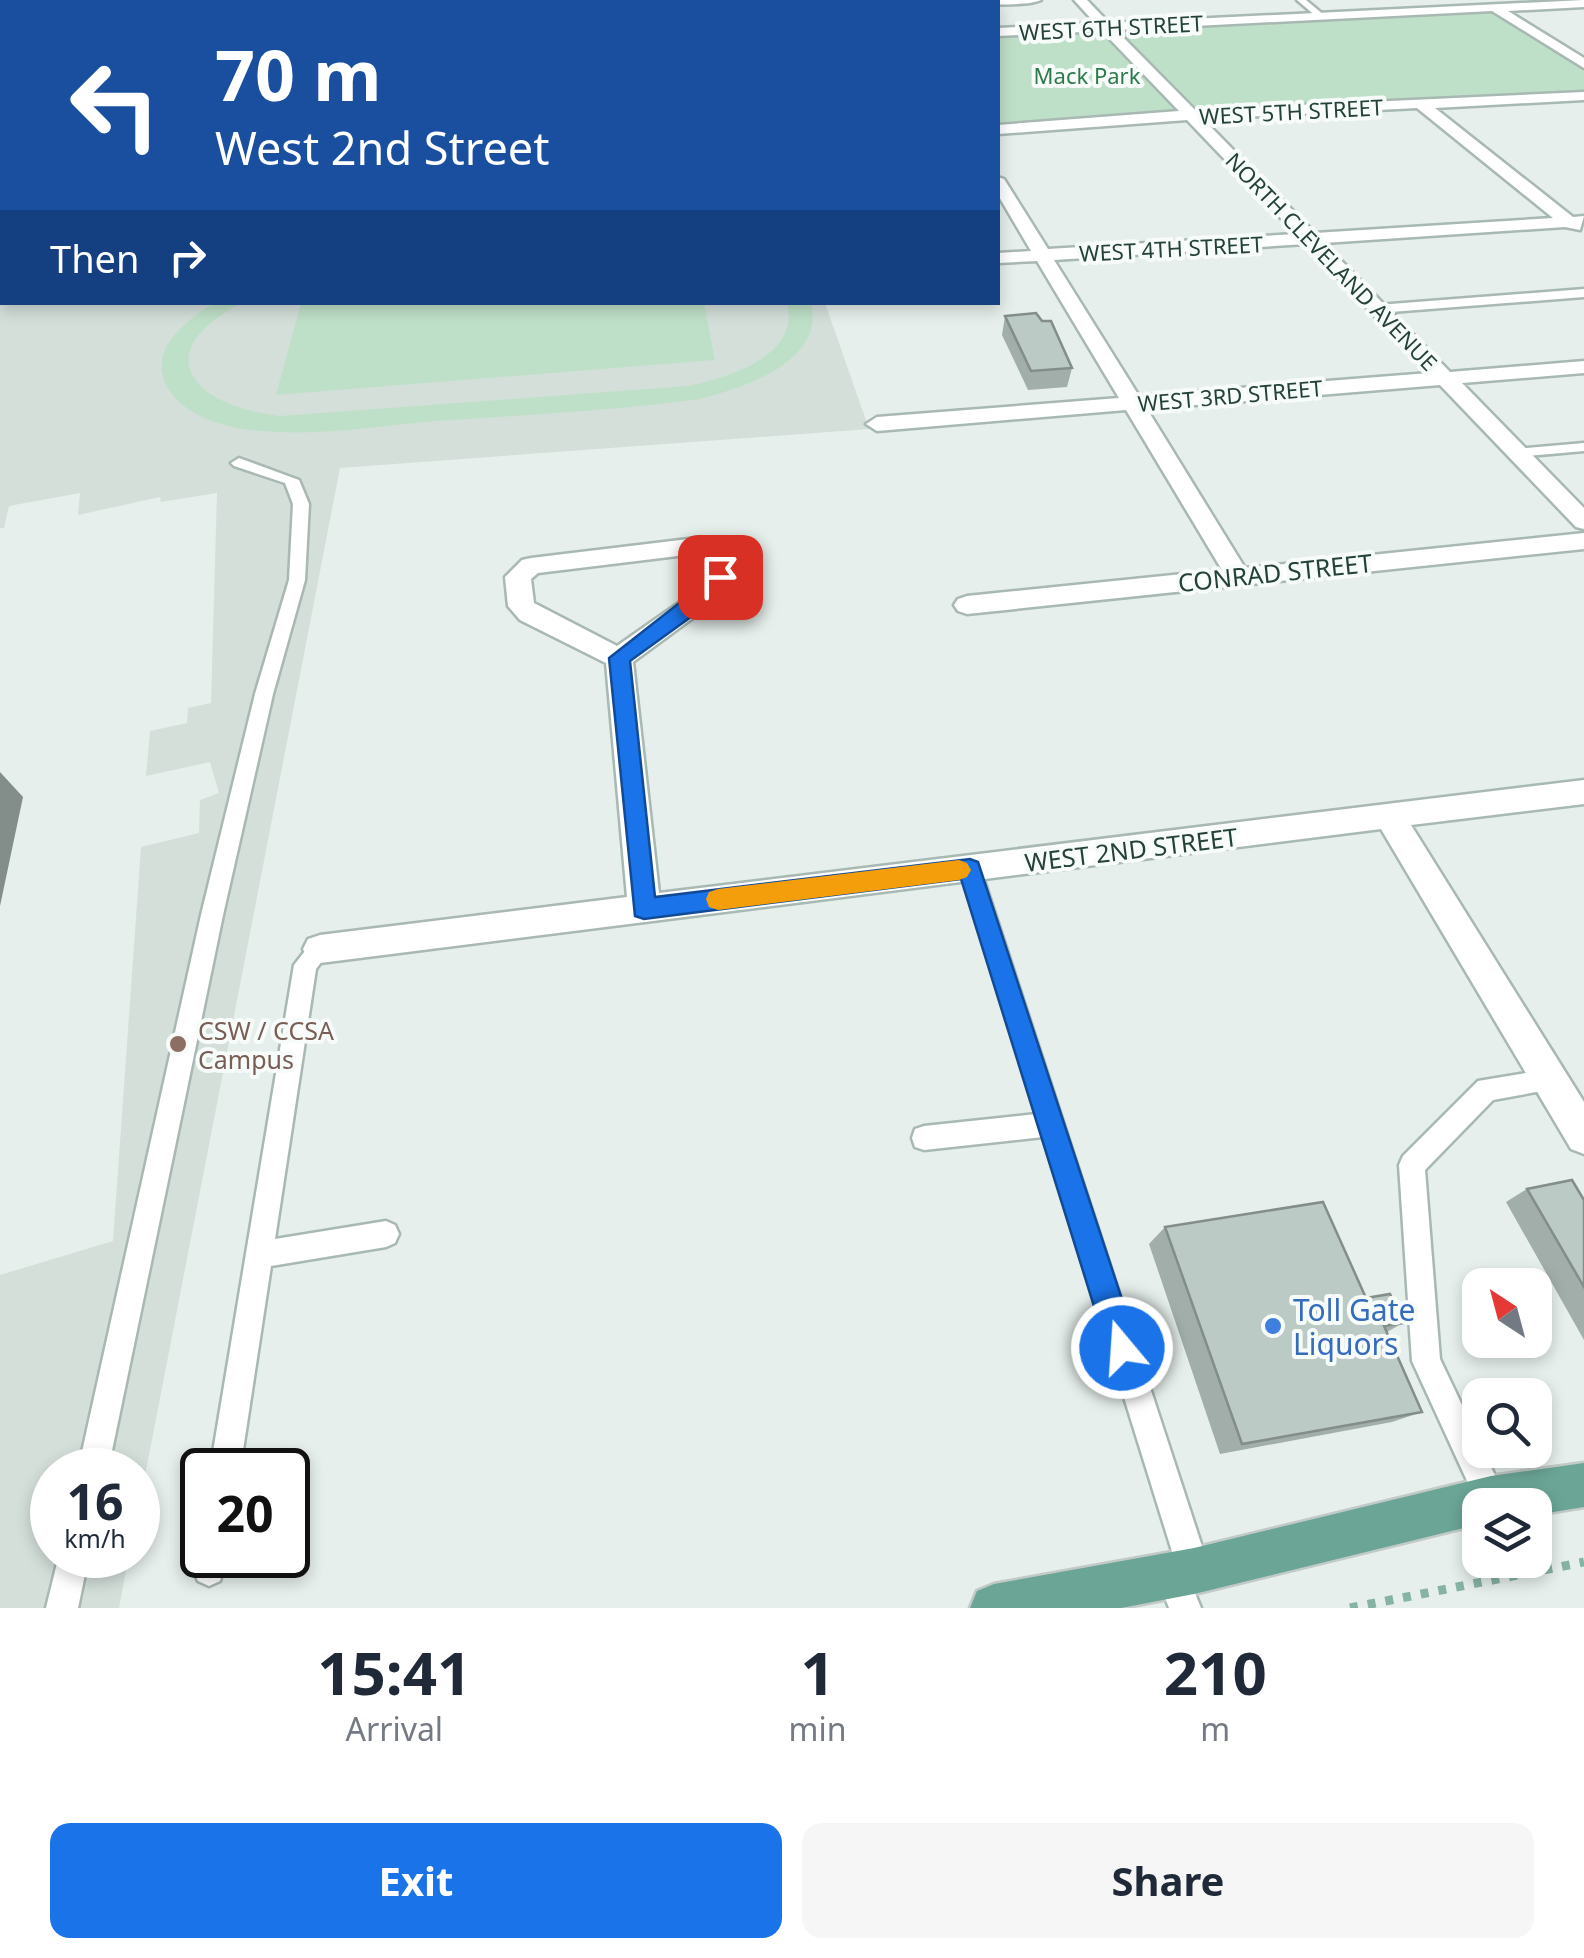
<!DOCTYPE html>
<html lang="en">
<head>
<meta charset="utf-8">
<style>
	:root { --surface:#fff; --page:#f6f6f7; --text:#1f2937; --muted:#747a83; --accent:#1a73e8 }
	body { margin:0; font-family:"Noto Sans",sans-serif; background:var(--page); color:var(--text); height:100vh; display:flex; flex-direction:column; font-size:38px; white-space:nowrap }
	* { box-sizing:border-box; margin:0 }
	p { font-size:32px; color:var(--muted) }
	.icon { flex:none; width:55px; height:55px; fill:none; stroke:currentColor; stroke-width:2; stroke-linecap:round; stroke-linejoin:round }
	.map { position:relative; height:1608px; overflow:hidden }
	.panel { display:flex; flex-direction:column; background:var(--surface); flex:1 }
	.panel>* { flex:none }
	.guide { position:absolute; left:0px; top:0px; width:1000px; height:305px; box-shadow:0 5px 15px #0003; background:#1a4fa0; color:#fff; overflow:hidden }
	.needle { width:65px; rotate:324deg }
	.controls { position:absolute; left:1462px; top:1268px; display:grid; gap:20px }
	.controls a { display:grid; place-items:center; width:90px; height:90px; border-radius:20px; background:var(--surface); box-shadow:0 5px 15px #0003; font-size:50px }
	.speed { position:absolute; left:30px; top:1448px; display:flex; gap:20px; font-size:50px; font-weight:700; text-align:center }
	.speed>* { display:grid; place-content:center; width:130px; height:130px; border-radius:50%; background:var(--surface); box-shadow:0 5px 15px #0003; line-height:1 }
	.speed small { font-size:25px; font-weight:400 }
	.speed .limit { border:5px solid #111; border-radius:15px; background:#fff; color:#111 }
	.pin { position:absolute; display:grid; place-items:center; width:85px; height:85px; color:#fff; margin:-42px; border-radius:20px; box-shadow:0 5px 15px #0006 }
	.me { position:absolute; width:110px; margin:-55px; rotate:342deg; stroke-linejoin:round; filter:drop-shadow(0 0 8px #0008) }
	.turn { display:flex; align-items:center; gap:35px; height:210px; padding:0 50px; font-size:45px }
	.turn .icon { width:130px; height:130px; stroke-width:2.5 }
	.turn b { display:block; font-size:70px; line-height:85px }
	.then { display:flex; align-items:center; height:95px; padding:0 50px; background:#0003; gap:20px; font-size:38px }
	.eta { display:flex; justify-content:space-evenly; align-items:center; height:170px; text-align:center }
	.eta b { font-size:60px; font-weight:700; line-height:70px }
	.action { display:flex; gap:20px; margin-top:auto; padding:20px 50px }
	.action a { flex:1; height:115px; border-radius:20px; background:var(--accent); color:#fff; font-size:40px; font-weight:700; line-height:115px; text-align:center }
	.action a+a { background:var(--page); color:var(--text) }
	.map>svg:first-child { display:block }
	.built { fill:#d4dfda }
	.green { fill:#bfe0c8 }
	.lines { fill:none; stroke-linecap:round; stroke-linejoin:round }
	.service-casing { stroke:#a8b8b2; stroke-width:5 }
	.minor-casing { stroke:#a8b8b2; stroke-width:5 }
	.primary-casing { stroke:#c2cac8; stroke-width:5 }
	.path { stroke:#86b3a5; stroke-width:9; stroke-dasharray:8 10; stroke-linecap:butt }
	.service { fill:#fff; fill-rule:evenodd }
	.minor { fill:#fff; fill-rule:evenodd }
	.primary { fill:#6aa596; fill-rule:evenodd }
	.wall { fill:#a1aea9 }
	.shaded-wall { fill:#838d89 }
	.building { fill:#bbcac4; stroke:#838d89; stroke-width:2.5 }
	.route { fill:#1a73e8; stroke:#114b97; stroke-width:2.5 }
	.slow { fill:#f59e0b }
	.education-dot { fill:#8d6e63; stroke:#f7fbf9; stroke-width:4 }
	.shop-dot { fill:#3f7fe0; stroke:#f7fbf9; stroke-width:4 }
	.labels { text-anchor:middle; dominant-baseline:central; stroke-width:8; stroke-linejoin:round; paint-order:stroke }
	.far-street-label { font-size:22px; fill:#24423a; stroke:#f7fbf9 }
	.far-park-label { font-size:22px; fill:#2d7a4b; stroke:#f7fbf9 }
	.street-label { font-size:25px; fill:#24423a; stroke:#f7fbf9 }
	.education-label { font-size:25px; fill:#785e54; stroke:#f7fbf9; text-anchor:start }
	.near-shop-label { font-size:30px; fill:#366cbe; stroke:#f7fbf9; text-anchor:start }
</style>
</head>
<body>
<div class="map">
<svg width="1584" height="1608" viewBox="0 0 1584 1608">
	<rect width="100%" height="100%" fill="#e6efeb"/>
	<!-- built -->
	<path class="built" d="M0,191L2,302L825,303L869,429L340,468L138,1512V1470H52V1555H129L119,1608H0V1275L113,1241L141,847L199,833L200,800L219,793L210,762L146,776L150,731L187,723L188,708L211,703L217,493L161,502L160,497L78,515L80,493L9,506L4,528H0Z"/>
	<!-- green -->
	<path class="green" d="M0,0H489L2,2L0,18Z
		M1493,7L1584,64V96L1191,115L998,130V32Z
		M214,303H241C144,355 196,407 280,416L688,386C727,378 801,356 787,303H811C826,361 744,388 700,399C613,411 523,415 435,421C370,427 302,439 237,428C207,422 168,406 162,372C157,341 192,317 214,303Z
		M301,303H704L715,360L276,395Z"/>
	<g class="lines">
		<defs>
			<path id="service" d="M1297,0H1306L1325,16L1318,18Z
				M1584,289V297L1378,313L1372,309L1378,305Z
				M1584,443V451L1517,457L1510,453L1517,449Z
				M239,458L299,480L309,504L305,580L273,694L223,915L108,1470H78L201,915L255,694L289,580L293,504L285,483L234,466L231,463Z
				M970,859L977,862L980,868L1210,1571L1205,1582L1192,1586L1201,1608H1169L1157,1576L1162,1565L1175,1561L1043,1137L924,1150L915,1147L912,1138L915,1129L924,1126L1036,1114L960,868L963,862Z
				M320,939L328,942L331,949L316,969L275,1239L386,1221L395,1225L399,1234L395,1243L386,1247L271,1266L240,1470H210L294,965L312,942Z
				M1550,1069L1558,1072L1562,1080L1558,1088L1493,1100L1425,1170L1440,1359L1480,1443V1450H1483L1506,1499L1504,1505H1480V1509L1412,1361L1399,1165L1403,1156L1478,1081Z
				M202,1543V1555H227L220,1581L209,1586L198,1581L193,1570Z
				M59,1555H89L78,1608H46Z"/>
			<path id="minor" d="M952,0H1041C1027,7 962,5 952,0Z
				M1074,0H1087L1109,23L1584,0V7L1508,11L1584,58V68L1492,11L1116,30L1195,110L1584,92V100L1435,108L1573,217L1584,216L1580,230L1565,227L1324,243L1450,372L1584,361V373L1462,383L1584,508V529L1576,527L1440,385L1147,409L1245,568L1584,533V549L967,614L958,611L954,605L958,599L967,596L1222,570L1126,410L877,431L866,424L877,417L1119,398L1037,261L998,263V253L1031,251L998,195V177L1004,179L1048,249L1296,234L1187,120L998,134V125L1179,111L1102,31L998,36V28L1095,23ZM1417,108L1553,218L1315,233L1203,119ZM1306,244L1429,373L1139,396L1054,260Z
				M0,47H2V55H0Z
				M0,139H2V149H0Z
				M697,538L721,547L733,577L712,604L633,662L659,893L1584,780V804L1411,825L1584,1102V1154L1571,1149L1381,829L320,963L308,959L303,949L308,939L320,935L627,897L606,663L520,620L508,606L505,577L522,560L531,558ZM694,554L701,558L707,576L694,592L617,646L534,603L531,579L538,573Z"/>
			<path id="primary" d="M1584,1463V1507L1535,1515V1505H1480V1524L1194,1594L1121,1608H970L977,1591L994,1584L1194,1548L1491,1476Z"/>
		</defs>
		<!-- service casing -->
		<use href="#service" class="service-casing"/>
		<!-- minor casing -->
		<use href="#minor" class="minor-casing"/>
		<!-- primary casing -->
		<use href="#primary" class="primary-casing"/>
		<!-- path -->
		<path class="path" d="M1350,1608L1584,1562"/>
		<!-- service -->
		<use href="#service" class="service"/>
		<!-- minor -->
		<use href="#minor" class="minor"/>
		<!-- primary -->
		<use href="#primary" class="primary"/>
	</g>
	<!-- wall -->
	<path class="wall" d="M1005,316L1072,368L1067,387L1028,390L1002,335Z
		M1527,1189L1584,1200V1340L1506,1202Z
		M1165,1227L1366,1298L1403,1323L1387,1332L1422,1412L1392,1422L1220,1454L1149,1244Z"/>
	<!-- shaded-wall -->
	<path class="shaded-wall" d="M0,772L23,797L0,906Z"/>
	<!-- building -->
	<path class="building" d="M1036,313L1042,321H1051L1072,368L1031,371L1005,316Z
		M1572,1180L1584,1200V1287L1527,1189Z
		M1323,1202L1366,1298L1390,1294L1403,1323L1384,1326L1422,1412L1242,1444L1165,1227Z"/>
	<!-- route -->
	<path class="route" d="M720,571L730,577L710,603L630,661L655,897L970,859L978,862L1138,1348L1134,1359L1122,1363L1111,1359L1107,1348L961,879L644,919L635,916L609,658Z"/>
	<!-- slow -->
	<path class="slow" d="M959,860L967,863L971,870L967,877L959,880L718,910L709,907L706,899L709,892L718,889Z"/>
	<!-- markers -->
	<circle class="education-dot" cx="178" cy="1044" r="10"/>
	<circle class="shop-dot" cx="1273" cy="1326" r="10"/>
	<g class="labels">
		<!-- far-street labels -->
		<g class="far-street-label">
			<text transform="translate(1111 27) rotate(-3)">WEST 6TH STREET</text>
			<text transform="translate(1291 111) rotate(-3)">WEST 5TH STREET</text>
			<text transform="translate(1171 248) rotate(-3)">WEST 4TH STREET</text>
			<text transform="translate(1332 261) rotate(46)">NORTH CLEVELAND AVENUE</text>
			<text transform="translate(1230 395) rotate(-5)">WEST 3RD STREET</text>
		</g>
		<!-- far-park labels -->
		<g class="far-park-label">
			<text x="1087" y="75">Mack Park</text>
		</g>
		<!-- street labels -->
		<g class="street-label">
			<text transform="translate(1275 572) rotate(-6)">CONRAD STREET</text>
			<text transform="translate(1131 849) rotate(-7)">WEST 2ND STREET</text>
		</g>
		<!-- education labels -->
		<g class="education-label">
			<text x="198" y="1030">CSW / CCSA<tspan x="198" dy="29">Campus</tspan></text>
		</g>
		<!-- near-shop labels -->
		<g class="near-shop-label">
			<text x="1293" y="1309">Toll Gate<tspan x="1293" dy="34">Liquors</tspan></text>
		</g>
	</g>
</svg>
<div class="controls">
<a><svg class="needle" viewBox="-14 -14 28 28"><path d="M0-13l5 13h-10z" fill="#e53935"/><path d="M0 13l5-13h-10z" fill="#747a83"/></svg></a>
<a><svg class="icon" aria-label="search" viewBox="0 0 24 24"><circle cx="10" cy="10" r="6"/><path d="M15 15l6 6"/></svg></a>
<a><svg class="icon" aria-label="layers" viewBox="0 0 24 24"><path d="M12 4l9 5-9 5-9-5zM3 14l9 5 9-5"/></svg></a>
</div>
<div class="speed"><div>16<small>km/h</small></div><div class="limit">20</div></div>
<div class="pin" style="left:720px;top:577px;background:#d93025"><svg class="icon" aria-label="arrive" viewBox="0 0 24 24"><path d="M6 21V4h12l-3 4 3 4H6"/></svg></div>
<svg class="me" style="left:1122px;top:1348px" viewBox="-20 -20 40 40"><circle r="17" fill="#1a73e8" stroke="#fff" stroke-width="3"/><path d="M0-11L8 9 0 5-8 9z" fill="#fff"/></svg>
<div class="guide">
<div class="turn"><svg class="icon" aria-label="left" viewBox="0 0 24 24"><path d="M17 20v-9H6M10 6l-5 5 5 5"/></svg><div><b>70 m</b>West 2nd Street</div></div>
<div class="then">Then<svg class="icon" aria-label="right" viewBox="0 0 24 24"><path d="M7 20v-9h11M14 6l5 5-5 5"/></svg></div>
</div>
</div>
<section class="panel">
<div class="eta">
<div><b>15:41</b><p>Arrival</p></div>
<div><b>1</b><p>min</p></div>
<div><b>210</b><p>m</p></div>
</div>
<div class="action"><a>Exit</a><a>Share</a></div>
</section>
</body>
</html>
